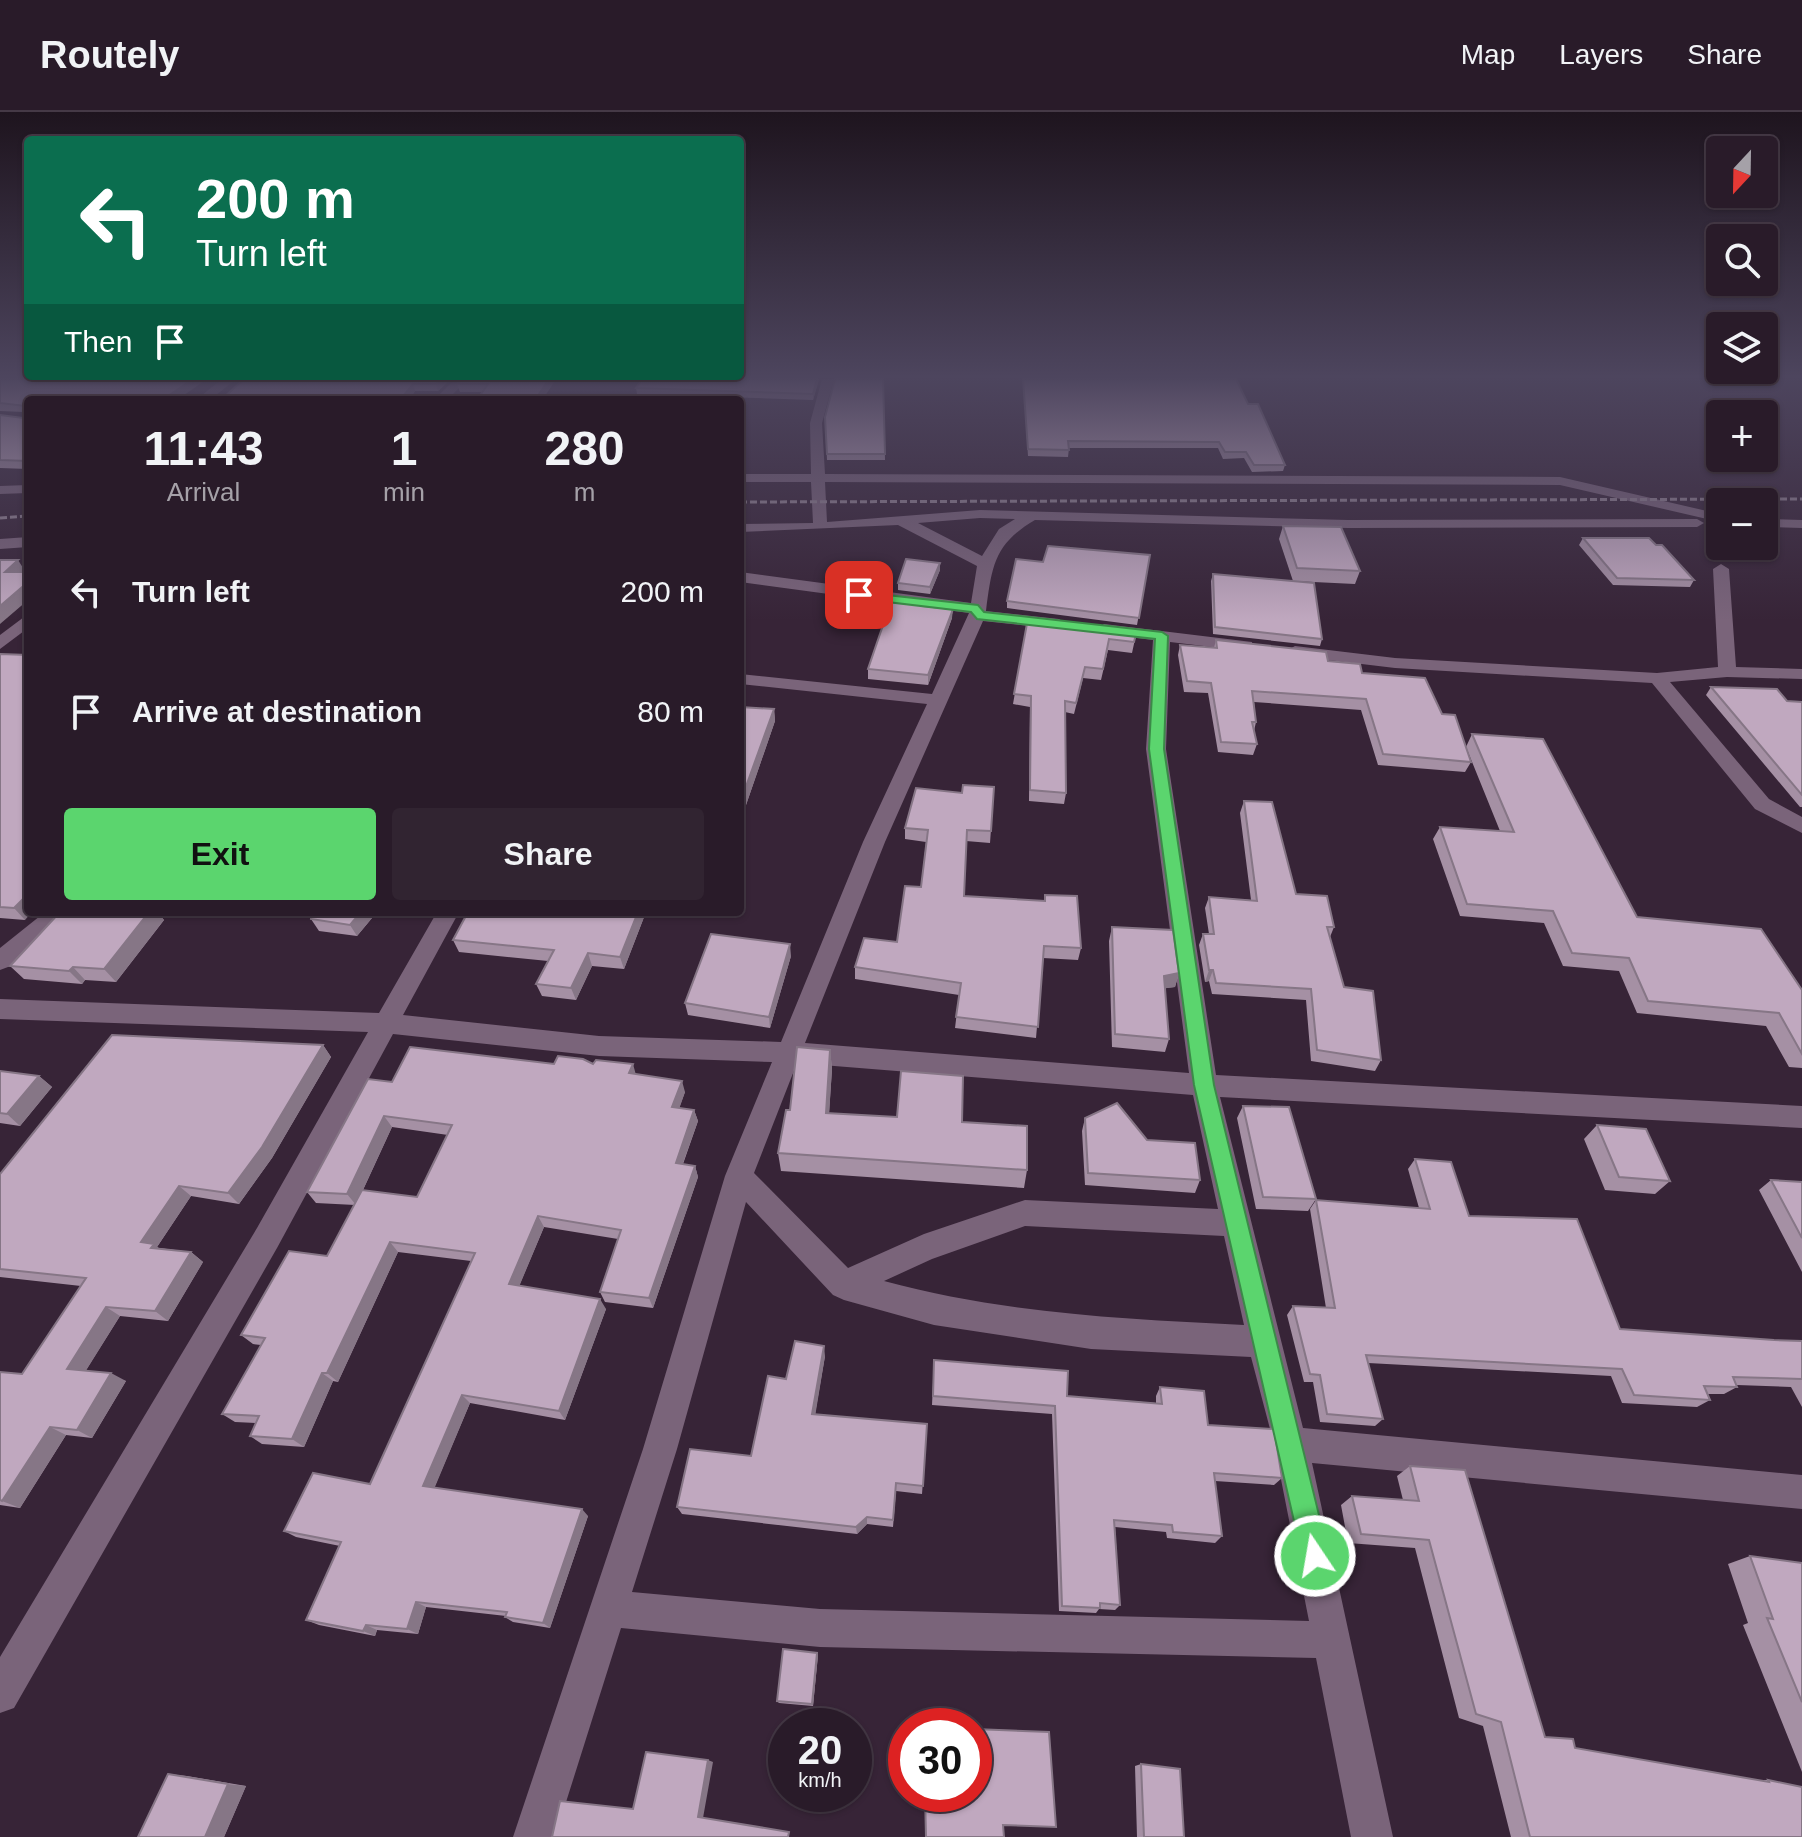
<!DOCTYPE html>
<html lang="en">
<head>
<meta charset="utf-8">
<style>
	:root { --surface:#291b29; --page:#312431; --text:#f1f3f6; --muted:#a5a1a8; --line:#453946; --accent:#5bd56e }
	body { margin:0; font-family:Helvetica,sans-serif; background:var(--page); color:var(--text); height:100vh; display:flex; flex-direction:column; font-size:30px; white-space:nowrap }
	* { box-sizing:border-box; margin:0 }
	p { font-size:26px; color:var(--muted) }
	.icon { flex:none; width:44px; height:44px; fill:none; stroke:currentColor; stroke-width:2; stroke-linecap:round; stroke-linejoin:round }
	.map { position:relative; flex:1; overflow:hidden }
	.drawer { position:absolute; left:24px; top:284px; width:720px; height:520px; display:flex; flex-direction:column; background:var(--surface); border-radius:8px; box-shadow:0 2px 6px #0004,0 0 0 2px var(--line) }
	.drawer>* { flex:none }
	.top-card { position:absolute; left:24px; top:24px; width:720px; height:244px; border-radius:8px; box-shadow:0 2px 6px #0004,0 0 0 2px var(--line); background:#0b6e4f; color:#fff; overflow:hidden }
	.needle { width:52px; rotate:202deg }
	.tools { position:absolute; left:1706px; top:24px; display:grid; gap:16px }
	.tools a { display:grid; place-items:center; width:72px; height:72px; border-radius:8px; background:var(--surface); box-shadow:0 2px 6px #0004,0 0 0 2px var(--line); font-size:40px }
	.speed { position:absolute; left:768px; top:1596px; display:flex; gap:16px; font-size:40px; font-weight:700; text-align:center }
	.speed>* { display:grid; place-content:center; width:104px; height:104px; border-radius:50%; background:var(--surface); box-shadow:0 2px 6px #0004,0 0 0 2px var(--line); line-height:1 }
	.speed small { font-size:20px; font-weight:400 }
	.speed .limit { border:12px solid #d22; background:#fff; color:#111 }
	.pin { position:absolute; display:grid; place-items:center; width:68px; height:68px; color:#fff; margin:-34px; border-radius:16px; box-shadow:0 4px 12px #0006 }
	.me { position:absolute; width:88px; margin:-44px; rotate:348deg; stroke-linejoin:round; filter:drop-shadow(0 0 6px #0008) }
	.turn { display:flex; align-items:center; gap:28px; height:168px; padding:0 40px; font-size:36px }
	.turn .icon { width:104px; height:104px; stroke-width:2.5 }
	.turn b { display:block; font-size:56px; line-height:68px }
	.then { display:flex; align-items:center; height:76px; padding:0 40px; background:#0003; gap:16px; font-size:30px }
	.eta { display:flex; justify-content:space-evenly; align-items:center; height:136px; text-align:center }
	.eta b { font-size:48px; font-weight:700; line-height:56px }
	.cta { display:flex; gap:16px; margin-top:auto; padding:16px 40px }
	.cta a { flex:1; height:92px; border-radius:8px; background:var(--accent); color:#111; font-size:32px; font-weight:700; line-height:92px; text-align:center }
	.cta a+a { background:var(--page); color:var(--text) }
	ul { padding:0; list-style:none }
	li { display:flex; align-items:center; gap:24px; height:120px; padding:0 40px }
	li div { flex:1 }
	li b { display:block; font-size:30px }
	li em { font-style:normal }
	header { display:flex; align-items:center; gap:48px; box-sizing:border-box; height:112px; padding:0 40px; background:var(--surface); border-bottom:2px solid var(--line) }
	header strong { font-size:38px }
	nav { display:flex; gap:44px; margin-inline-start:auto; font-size:28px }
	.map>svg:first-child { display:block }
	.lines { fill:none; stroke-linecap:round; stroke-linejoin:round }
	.street { fill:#7a647a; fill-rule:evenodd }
	.rail { stroke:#928392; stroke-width:3; stroke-dasharray:7 3; stroke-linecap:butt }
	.wall { fill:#a590a4; fill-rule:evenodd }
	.shaded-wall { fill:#867686 }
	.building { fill:#c0a8bf; stroke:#867686; stroke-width:2 }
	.route { fill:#5bd56e; stroke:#3b8a48; stroke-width:2 }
</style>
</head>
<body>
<header>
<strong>Routely</strong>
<nav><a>Map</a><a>Layers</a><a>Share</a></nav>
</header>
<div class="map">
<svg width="1802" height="1725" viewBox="0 0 1802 1725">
	<rect width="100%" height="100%" fill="#372437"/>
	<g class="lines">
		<!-- street -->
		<path class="street" d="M222,267H236L210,288H196Z
			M455,267H468L447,288H434Z
			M822,267H834L822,311L825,362L1560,365L1720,402V410L1560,373L825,370L827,410L980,398L1348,408L1697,407L1704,411L1697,415L1348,416L1035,408C994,432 992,454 986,499L1059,507L1067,512L1059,517L983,509L885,730L805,931L1189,961L1146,637L1153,528L1104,522L1096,517L1104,512L1252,530V538L1246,539L1170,530L1166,637L1216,963L1802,994V1016L1220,985L1303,1316L1802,1363V1397L1312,1351L1393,1725H1351L1316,1546L820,1535L621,1516L555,1725H513L643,1337L725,1064L772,950L599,944L393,922L277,1136L14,1596L0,1601V1545L257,1116L368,920L0,907V887L379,901L437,800H459L403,903L599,924L781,930L863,730L927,592L740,572V562L932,582L969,501L740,470V460L971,491L977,454L898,413L740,420V412L813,411L811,370H740V362H811L810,311ZM980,406L1015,407L999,417L982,444L918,411ZM797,951L1193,983L1218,1097L1025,1088L924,1122L848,1156L754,1061ZM746,1090L833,1183L844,1188L934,1213L1091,1237L1251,1245L1274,1332L1309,1509L820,1497L632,1480L677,1337ZM1025,1114L1224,1124L1244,1213C1123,1207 1001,1201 884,1169L932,1147Z
			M28,373V381L0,382V374Z
			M1764,407L1802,408V416L1764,415Z
			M28,425V435L0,437V427Z
			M1721,452L1729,457L1736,555L1802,557V567L1727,565L1670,570L1769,687L1802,705V721L1755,697L1652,571L1395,556L1295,544L1286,539L1295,534L1395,546L1657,561L1718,555L1713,457Z
			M28,502V516L0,537V523Z
			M45,800H71L8,855L0,858V836Z"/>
		<!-- rail -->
		<path class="rail" d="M740,390L1802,387
			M0,406L28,404"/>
	</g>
	<!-- wall -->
	<path class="wall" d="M0,267L28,288V357L0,356V303L23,306L24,300L0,299Z
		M244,267H451L438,279H415L409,288H221Z
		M462,267H556L542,288L483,280H460L457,272Z
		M642,267H819L813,288L637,282L636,276Z
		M883,267L885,348H827L825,305Z
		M1023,267H1236L1248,292L1285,353L1283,359L1252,360L1244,346L1223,347L1218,336H1069L1068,345L1028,344Z
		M1283,414L1360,459L1355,472L1293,469L1279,427Z
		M1583,426L1694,468L1690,475L1613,473L1579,433Z
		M1150,443L1137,513L1007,496V489L1043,450Z
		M940,451V458L930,482L898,478V471Z
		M1213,462L1322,527L1320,534L1213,522L1211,469Z
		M924,488V494L952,506L928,573L868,567V557Z
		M1028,506L1137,518L1132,541L1108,538L1101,568L1083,566L1074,602L1065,600L1066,681L1064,692L1029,689L1030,595L1013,592Z
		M1216,528L1328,549L1362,561L1442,602L1466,635L1472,622L1637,805L1802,878V956L1789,955L1766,914L1637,901L1619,859L1563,854L1544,811L1460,804L1433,727L1440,715L1500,719L1466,635L1471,650L1465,660L1378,653L1361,598L1254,590L1256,610L1254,619L1257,632L1253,643L1218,640L1208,581L1184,580L1178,543L1180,533L1214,536Z
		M0,542L25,808L0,806Z
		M1711,575L1787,589L1802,590V695H1800L1706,583Z
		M740,595L774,597L775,609L746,693L740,692Z
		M994,675L990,731L966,729L964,784L1044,789L1045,783L1081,836L1078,848L1043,846L1036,926L955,916L959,883L855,867V855L897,830L921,775L926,730L905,727V716L962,681Z
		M1244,689L1296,782L1334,815L1330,825L1344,875L1381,948L1375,959L1311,949L1306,888L1212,882L1209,869L1205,870L1199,833L1203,822H1209L1205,796L1209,785L1251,788L1240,701Z
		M60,800H157L164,808L116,870L85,868L82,872L24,867L10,854Z
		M312,800H377L357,824L319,819L311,807Z
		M646,800L624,857L592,854L576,888L542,884L536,872L548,849L459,840L453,828L534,803Z
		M1112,815L1179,861L1175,875L1165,876L1169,927L1165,940L1112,935L1109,829Z
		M791,844L770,916L688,903L685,891Z
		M323,933L331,945L272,1046L239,1092L191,1084L157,1135L159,1136L191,1140L203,1150L168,1209L120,1204L86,1258L126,1269L92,1326L66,1323L20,1396L0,1393V1260L22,1262L81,1174L0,1165V1062Z
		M830,938L832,957L829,1001L962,1010L1027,1058L1024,1076L781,1059L778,1041L790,998Z
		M554,952H593L636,962L685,980L679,996L694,998L698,1009L683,1052L695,1054L698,1065L653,1196L605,1190L600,1180L618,1127L544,1115L519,1174L606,1197L565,1308L470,1291L434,1376L588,1404L550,1516L513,1510L505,1505L506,1504L426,1495L418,1522L377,1518L375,1524L319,1513L306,1508L340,1434L296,1425L284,1419L370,1372L471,1149L398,1140L338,1270L333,1269L304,1335L262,1332L250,1324L256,1311L235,1310L222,1302L261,1233L253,1232L241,1223L327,1144L355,1093L316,1091L307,1080L392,970ZM392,1015L448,1023L417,1085L363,1078Z
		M0,959L39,964L52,975L20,1014L0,1011Z
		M1243,994L1316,1087L1308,1099L1256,1097L1237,1006Z
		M1085,1006L1147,1028L1200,1068L1195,1081L1085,1073L1082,1019Z
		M1597,1013L1670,1069L1655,1082L1605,1078L1584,1027Z
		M1415,1047L1469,1104L1620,1217L1774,1228L1802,1229V1295L1791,1275L1737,1273V1275L1724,1282H1708L1710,1288L1697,1295L1622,1291L1611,1264L1368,1251L1383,1307L1375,1314L1320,1310L1313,1270H1304L1287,1203L1293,1194L1326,1196L1310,1097L1316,1088L1419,1096L1408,1057Z
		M1771,1068L1802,1070V1160L1759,1078Z
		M825,1244L815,1302L927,1312L922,1382L896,1379L893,1415L867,1412L857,1422L682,1402L677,1395L751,1344L786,1267Z
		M934,1248L1067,1284L1156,1291V1284L1160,1275L1208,1313L1282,1366L1274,1373L1215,1369L1222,1424L1215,1431L1167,1426L1166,1420L1115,1415L1120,1493L1115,1498L1099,1497L1096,1501L1059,1499L1052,1302L932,1293Z
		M1410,1354L1545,1625L1575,1636L1758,1668H1768L1802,1725H1511L1483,1614L1459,1606L1415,1436L1348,1431L1341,1393L1352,1384L1403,1388L1397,1364Z
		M1750,1444L1802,1451V1660L1743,1513L1748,1511L1728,1452Z
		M817,1541L818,1543L813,1594L779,1591L777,1589Z
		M1141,1652L1184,1725H1137L1135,1654Z
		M168,1662L187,1664L246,1674L224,1725Z"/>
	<!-- shaded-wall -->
	<path class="shaded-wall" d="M193,267H207L177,288H162Z
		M441,267H451L438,279L436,272Z
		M549,267H556L542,288H535Z
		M817,267H819L813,288V282Z
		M413,272L415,279L409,288H400Z
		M18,448L25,459L12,471L5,460Z
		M940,451V458L930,482V475Z
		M28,470V488L0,512V494Z
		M953,497L952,506L928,573V563Z
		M774,597L775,609L746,693L744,680Z
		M28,782V800H32L25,808L14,796Z
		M149,800H157L164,808L116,870L104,857Z
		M361,800H377L357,824L350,813Z
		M638,800H646L624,857L620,845Z
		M790,832L791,844L770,916L769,905Z
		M588,841L592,854L576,888L571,876Z
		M73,855L85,868L82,872L69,859Z
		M1209,858H1213L1209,869L1205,870Z
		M1179,861L1175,875L1160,877L1164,864Z
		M323,933L331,945L272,1046L239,1092L228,1081Z
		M830,938L832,957L828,1019L826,1001Z
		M633,952L636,963L629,961Z
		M39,964L52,975L20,1014L7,1002Z
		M682,969L685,980L676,1006L672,995Z
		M694,998L698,1009L679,1062L676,1051Z
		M384,1004L392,1015L356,1093L347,1082Z
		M695,1054L698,1065L653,1196L649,1186Z
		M179,1074L191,1084L157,1135L166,1142L141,1130Z
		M538,1104L544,1115L516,1182L509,1172Z
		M390,1130L398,1140L338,1270L327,1261Z
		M191,1140L203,1150L168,1209L155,1199Z
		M600,1187L606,1197L565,1308L559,1299Z
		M106,1195L120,1204L82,1265L67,1257Z
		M824,1234L825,1244L814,1311L812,1302Z
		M111,1261L126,1269L92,1326L77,1318Z
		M322,1261L333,1269L304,1335L292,1327Z
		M462,1283L470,1291L432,1382L423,1374Z
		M50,1315L66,1323L20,1396L2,1389Z
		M582,1397L588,1404L550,1516L543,1511Z
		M867,1405V1412L857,1422L856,1415Z
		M416,1490L426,1495L418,1522L407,1517Z
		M366,1513L377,1518L375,1524L363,1519Z
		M817,1541L818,1543L813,1594L812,1592Z
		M708,1648L713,1650L703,1706L698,1705Z
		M228,1672L246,1674L224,1725H205Z"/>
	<!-- building -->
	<path class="building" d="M0,267H193L162,288H28V349L0,348V303L23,306L26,294L0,291Z
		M244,267H441L436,272H413L400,288H221Z
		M462,267H549L535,288H477L488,272H457Z
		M642,267H817L813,282L636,276Z
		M835,267H883L885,342H827L825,305Z
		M1023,267H1236L1248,292H1258L1285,353H1254L1246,340H1225L1219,330L1068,329L1069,338L1028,337Z
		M1283,414L1341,415L1360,459L1297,456Z
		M1583,426H1649L1656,433H1662L1694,468L1617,466Z
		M1048,434L1150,443L1139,506L1007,489L1016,447L1043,450Z
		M906,447L940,451L930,475L898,471Z
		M0,448H18L5,460H28V470L0,494Z
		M1213,462L1314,471L1322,527L1215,515Z
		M893,484L924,488L921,494L953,497L928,563L868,557Z
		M1028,506L1137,518L1134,530L1109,527L1103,557L1085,555L1076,591L1065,589L1066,681L1030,678L1031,584L1014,582Z
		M1216,528L1326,540L1328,549L1360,552L1362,561L1425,566L1442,602L1455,603L1471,650L1383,642L1366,587L1252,579L1256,610H1252L1257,632L1221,630L1211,571L1187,569L1180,533L1217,536Z
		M0,542L28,543V782L14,796L0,795Z
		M1711,575L1777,577L1787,589L1802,590V683Z
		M740,595L774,597L744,680H740Z
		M1472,622L1543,627L1637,805L1761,817L1802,878V942L1779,901L1648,889L1629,846L1572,841L1553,799L1467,792L1440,715L1514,720Z
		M963,673L994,675L991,719L967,718L964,784L1045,789V783L1077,784L1081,836L1044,834L1038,915L956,905L961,871L855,855L864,826L897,830L905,774L921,775L928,718L905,716L916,676L962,681Z
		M1244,689L1272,690L1296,782L1327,784L1334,815H1327L1344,875L1373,879L1381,948L1317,938L1311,877L1216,871L1213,858H1209L1203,822H1214L1209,785L1257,789Z
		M60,800H149L104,857L73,855L69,859L10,854Z
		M312,800H361L350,813L311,807Z
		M468,800H500L534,803L536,800H638L620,845L588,841L571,876L536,872L554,838L453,828Z
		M1112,815L1173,818L1179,861L1164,864L1169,927L1115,922Z
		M711,822L790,832L769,905L685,891Z
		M112,923L323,933L262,1035L228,1081L179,1074L141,1130L154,1132L151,1136L191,1140L155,1199L106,1195L67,1257L111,1261L77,1318L50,1315L2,1389L0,1388V1260L22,1262L86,1166L0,1157V1062Z
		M410,935L554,952L558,944L583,947L593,952L596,948L633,952L629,961L682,969L672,995L694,998L676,1051L695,1054L649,1186L600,1180L621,1118L538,1104L509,1172L600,1187L559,1299L462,1283L423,1374L582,1397L543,1511L505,1505L507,1500L416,1490L407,1517L366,1513L363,1519L306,1508L341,1430L284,1419L313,1361L370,1372L475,1141L390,1130L327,1261H322L292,1327L250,1324L259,1304L222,1302L265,1226L241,1223L289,1139L327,1144L362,1078L417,1085L452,1013L384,1004L347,1082L307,1080L368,967L392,970Z
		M797,935L830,938L826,1001L897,1005L901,959L963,964L962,1010L1027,1014V1058L778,1041L786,998H790Z
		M0,959L39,964L7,1002L0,1001Z
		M1117,991L1147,1028L1195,1031L1200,1068L1088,1061L1085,1006Z
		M1243,994L1289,995L1316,1087L1263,1085Z
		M1597,1013L1646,1017L1670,1069L1619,1065Z
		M1415,1047L1451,1050L1469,1104L1577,1107L1620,1217L1774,1228L1802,1229V1267L1733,1265L1737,1275L1704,1274L1710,1288L1634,1283L1622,1257L1366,1243L1383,1307L1327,1302L1320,1263L1310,1262L1293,1194L1335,1196L1316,1088L1430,1097Z
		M1771,1068L1802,1070V1126Z
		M795,1229L824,1234L812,1302L927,1312L923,1374L896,1371L893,1408L867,1405L856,1415L677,1395L690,1337L751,1344L768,1264L786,1267Z
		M934,1248L1068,1259L1067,1284L1162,1292L1160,1275L1204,1279L1208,1313L1274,1317L1282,1366L1214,1361L1222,1424L1173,1420L1172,1413L1114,1408L1120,1493L1100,1491V1496L1062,1494L1055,1294L933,1284Z
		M1410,1354L1465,1358L1545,1625L1573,1627L1575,1636L1769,1670L1768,1668L1802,1675V1725H1530L1501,1610L1476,1602L1429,1428L1361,1422L1352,1384L1419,1389Z
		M1750,1444L1802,1451V1590L1767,1506L1773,1507Z
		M783,1537L817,1541L812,1592L777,1589Z
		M974,1617L1049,1620L1056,1715L1003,1713L1004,1725H926L925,1682H974Z
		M646,1640L708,1648L698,1705L789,1720L788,1725H552L560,1689L633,1697Z
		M1141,1652L1180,1657L1184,1725H1144Z
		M168,1662L228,1672L205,1725H138Z"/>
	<!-- sky -->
	<linearGradient id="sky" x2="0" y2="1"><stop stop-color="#1e141e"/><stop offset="0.52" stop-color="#4d455e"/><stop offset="1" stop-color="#4d455e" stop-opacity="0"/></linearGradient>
	<rect width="1802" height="509" fill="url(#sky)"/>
	<!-- route -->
	<path class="route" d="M859,480L978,493L984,500L1162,520L1168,524L1164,637L1214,973L1329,1444L1325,1454L1315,1458L1306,1454L1302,1444L1194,973L1149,637L1155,527L977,507L971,500L854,486V481Z"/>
</svg>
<div class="tools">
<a><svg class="needle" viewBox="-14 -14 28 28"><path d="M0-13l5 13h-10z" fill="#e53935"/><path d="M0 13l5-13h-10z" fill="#a5a1a8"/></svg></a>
<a><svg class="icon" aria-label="search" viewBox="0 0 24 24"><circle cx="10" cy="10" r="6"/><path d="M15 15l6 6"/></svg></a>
<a><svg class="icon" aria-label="layers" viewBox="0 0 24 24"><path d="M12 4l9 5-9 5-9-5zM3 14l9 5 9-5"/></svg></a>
<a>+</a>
<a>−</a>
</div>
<div class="speed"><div>20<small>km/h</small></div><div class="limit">30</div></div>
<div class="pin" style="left:859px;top:483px;background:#d93025"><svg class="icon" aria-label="arrive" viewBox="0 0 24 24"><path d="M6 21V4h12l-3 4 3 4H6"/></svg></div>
<svg class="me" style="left:1315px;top:1444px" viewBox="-20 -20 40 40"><circle r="17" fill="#5bd56e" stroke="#fff" stroke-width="3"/><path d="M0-11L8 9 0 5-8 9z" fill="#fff"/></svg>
<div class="top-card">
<div class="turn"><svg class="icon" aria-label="left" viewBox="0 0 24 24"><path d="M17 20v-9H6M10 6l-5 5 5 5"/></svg><div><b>200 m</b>Turn left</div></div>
<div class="then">Then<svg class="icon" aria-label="arrive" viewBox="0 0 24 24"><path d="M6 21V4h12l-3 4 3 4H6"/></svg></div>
</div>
<section class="drawer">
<div class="eta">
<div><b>11:43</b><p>Arrival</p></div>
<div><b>1</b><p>min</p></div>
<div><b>280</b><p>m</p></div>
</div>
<ul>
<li><svg class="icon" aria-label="left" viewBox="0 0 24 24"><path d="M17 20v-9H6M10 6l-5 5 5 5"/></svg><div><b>Turn left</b></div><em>200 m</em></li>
<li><svg class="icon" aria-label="arrive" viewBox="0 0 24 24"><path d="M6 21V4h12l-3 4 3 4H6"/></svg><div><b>Arrive at destination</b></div><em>80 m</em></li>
</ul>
<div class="cta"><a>Exit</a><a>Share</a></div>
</section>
</div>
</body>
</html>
